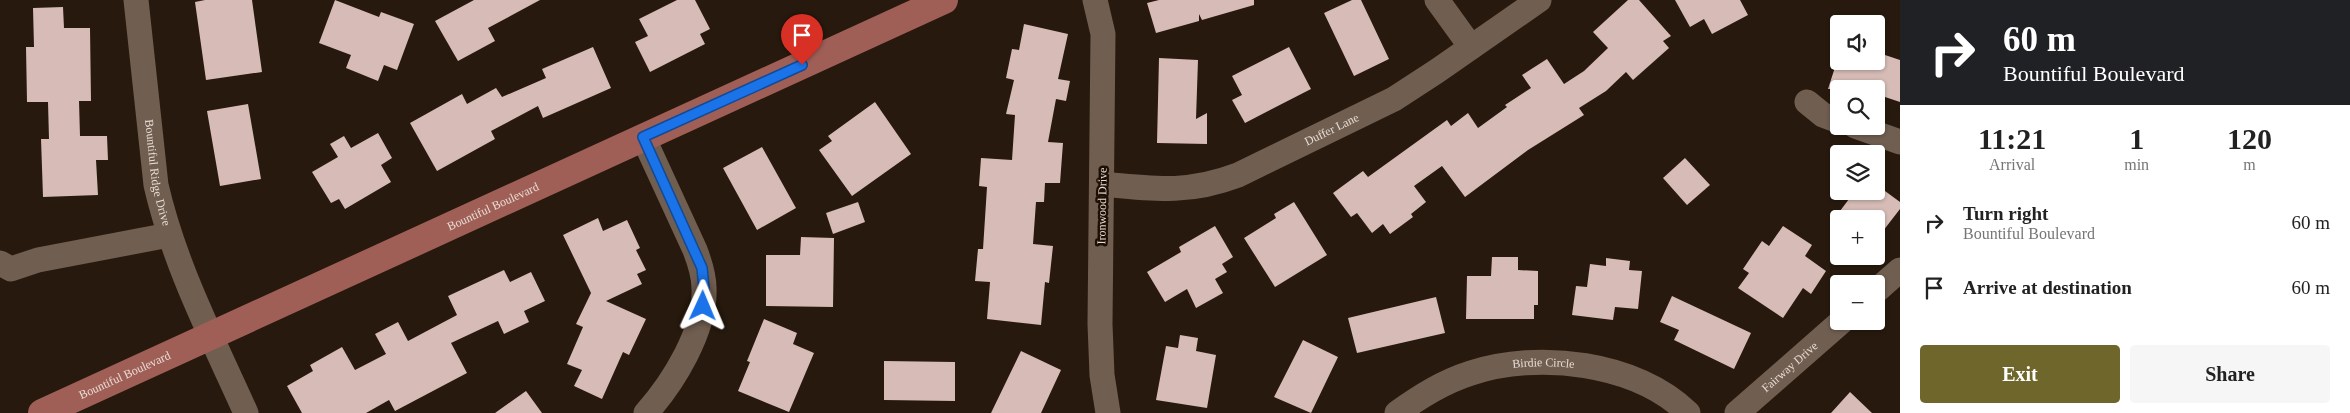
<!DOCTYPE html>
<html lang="en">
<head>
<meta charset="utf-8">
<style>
	:root { --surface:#fff; --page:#f6f6f6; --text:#222; --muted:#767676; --accent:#6f662c }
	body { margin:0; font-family:"Times New Roman",serif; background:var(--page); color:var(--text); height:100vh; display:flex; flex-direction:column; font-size:19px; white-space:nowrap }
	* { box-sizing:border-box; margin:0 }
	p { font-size:16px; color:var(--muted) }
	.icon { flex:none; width:28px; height:28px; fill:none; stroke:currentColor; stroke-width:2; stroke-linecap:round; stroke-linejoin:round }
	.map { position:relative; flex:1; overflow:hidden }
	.panel { display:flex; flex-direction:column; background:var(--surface); width:450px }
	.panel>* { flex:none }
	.banner { background:#202124; color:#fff; overflow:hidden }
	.controls { position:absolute; left:1830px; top:15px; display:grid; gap:10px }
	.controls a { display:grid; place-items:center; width:55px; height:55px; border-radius:5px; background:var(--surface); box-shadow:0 1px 4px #0004; font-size:25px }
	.pin { position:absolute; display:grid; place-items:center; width:42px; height:42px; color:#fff; margin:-51px -21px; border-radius:50% 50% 50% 0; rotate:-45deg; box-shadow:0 0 5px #0007 }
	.pin .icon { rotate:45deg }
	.me { position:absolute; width:55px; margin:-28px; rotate:1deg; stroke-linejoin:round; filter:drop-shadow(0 0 4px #0008) }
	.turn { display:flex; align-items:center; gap:18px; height:105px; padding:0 20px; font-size:22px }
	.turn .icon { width:65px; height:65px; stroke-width:2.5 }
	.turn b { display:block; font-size:35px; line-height:42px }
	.eta { display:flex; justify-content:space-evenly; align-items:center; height:85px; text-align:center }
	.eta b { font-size:30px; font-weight:700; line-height:35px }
	.button { display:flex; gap:10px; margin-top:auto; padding:10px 20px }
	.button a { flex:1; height:58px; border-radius:5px; background:var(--accent); color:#fff; font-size:20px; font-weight:700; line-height:58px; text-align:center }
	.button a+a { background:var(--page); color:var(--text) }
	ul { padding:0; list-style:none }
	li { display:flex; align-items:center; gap:15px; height:65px; padding:0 20px }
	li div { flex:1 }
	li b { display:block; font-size:19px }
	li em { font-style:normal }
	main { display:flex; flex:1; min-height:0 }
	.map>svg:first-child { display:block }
	.building { fill:#d6bbb6 }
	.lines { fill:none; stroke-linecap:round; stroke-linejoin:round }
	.minor { stroke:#705e50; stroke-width:25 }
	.major { stroke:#a05f56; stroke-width:28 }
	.route-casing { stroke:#114b97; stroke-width:12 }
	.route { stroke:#1a73e8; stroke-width:9 }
	.labels { text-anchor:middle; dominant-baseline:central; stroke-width:5; stroke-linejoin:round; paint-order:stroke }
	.street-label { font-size:12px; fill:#e7dcd4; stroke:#1e0f05 }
</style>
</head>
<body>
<main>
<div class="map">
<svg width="1900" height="413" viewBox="0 0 1900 413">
	<rect width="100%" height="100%" fill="#27190d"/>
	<!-- building -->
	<path class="building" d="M205,0H252L262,72L206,80L195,2Z
		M335,0L379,17L381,12L414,24L397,70L384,65L378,81L346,68L351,55L319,43Z
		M474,0H540L488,28L495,41L458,61L435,21Z
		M677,0H695L710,29L700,34L705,44L650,72L635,42L648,36L639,19Z
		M1159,0H1254V5L1202,20L1199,14V21L1156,33L1147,3Z
		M1352,0H1361L1389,59L1354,76L1324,13Z
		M1628,0H1639L1671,36L1663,41L1669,48L1633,80L1626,72L1606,91L1579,108L1584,115L1528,150L1465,197L1442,166L1414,186L1426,202L1411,214L1413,217L1390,234L1383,224L1372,233L1357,213L1351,217L1333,193L1363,171L1368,177L1447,120L1451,126L1468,113L1478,128L1507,107L1505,105L1531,88L1522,75L1547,59L1564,84L1584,71L1608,48L1593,32Z
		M1675,0H1740L1748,15L1712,34L1704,19L1690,27Z
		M63,7L64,28H90L91,101H79L80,136H107L108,160H96L98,195L43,197L41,139H49L48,102H27L26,47H34L33,8Z
		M1024,24L1068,34L1058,79L1070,81L1066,101L1056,99L1048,142L1063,143L1060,183H1045L1044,202H1036L1033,244L1053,246L1049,283L1045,282L1041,325L987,319L990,282L975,281L978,249H983L987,187L979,186L981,158L1012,160L1015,115L1006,114L1014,80L1006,78L1012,49L1019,50Z
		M593,47L611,88L543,118L538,106L491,131L495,139L437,171L410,123L462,94L467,104L496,88L502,97L546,78L542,69Z
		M1289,47L1311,89L1245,123L1232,100L1242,95L1232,76Z
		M1876,52L1900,60V102L1876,94V89H1828L1837,61H1876Z
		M1159,58L1198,60L1196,119L1207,113V144L1157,143Z
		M875,102L911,154L852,196L819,150L832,141L828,136Z
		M248,104L261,179L220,186L207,111Z
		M378,133L392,158L381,165L391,182L345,209L339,199L331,203L312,172L338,157L330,144L344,136L351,148Z
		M762,147L796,208L757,230L723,168Z
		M1685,158L1710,185L1687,205L1663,178Z
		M1855,191H1885L1900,202V209L1876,240V219H1834Z
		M858,202L865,222L833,234L826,213Z
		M1294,202L1327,255L1275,287L1244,238L1276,218L1274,214Z
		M598,218L603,231L627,220L640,248L636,250L646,270L637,274L642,284L606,301L646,319L629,355L623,352L602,399L574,386L582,370L567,364L583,327L576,324L591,293L563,235Z
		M1215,226L1233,257L1222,264L1227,272L1215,279L1223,293L1196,308L1187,289L1165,302L1147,272L1181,252L1179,247Z
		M1783,226L1812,245L1805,256L1826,271L1811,294L1803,288L1783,318L1738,288L1749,273L1743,269L1762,241L1769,246Z
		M801,237L834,238L833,307L766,306V255H800Z
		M1492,257H1518V270L1538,271V305H1534V319H1466L1467,276H1491Z
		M1606,258L1630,261L1629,270L1642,271L1638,309L1615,307L1613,320L1572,315L1576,286L1587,287L1590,264L1606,266Z
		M504,270L510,282L531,272L545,301L524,311L529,322L504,334L498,321L451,343L467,373L395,411L389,400L366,413H302L287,386L313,371L310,365L342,347L355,370L386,354L375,334L398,322L408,341L457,315L448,296Z
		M1672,296L1751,333L1734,369L1674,340L1679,330L1660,322Z
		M1436,297L1445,333L1357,353L1348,318Z
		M764,319L797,333L793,344L814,353L789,412L738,391L750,362L747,361Z
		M1180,335L1198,338L1196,351L1216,355L1207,408L1156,400L1166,346L1178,348Z
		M1303,340L1338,357L1311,413L1274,397Z
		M1021,351L1061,370L1041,413H991Z
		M884,361L955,362V401L884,400Z
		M526,391L542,413H495Z
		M1850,392L1872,413H1831Z"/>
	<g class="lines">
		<!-- minor -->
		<g class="minor">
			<path id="s1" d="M136,0L156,185C175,267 212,337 246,413"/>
			<path d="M1095,0L1103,34L1100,324L1102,375L1108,413"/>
			<path d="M1437,0L1471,47"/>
			<path d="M1807,102L1823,115L1839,121"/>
			<path d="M1855,126L1900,142"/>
			<path d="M643,137L695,250C700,263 704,275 704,288C706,330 673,383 646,413"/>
			<path id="s2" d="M1102,184C1154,189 1188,194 1238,175L1394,99L1437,71L1539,0"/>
			<path d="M0,263L11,269L38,260L169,235"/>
			<path d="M1876,291L1900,270"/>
			<path id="s3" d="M1397,413C1421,396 1443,382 1471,373C1538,351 1636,362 1688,413"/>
			<path id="s4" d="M1737,413L1842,321"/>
		</g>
		<!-- major -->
		<path class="major" id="s5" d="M42,413L944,0"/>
	</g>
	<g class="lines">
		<defs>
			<path id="route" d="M703,306L704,288L702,268L643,137L802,65"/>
		</defs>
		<!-- route casing -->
		<use href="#route" class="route-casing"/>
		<!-- route -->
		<use href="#route" class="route"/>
	</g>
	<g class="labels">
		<!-- street labels -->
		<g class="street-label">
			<text stroke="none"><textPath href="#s2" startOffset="242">Duffer Lane</textPath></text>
			<text stroke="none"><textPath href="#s1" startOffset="174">Bountiful Ridge Drive</textPath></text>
			<text stroke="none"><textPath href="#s5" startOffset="496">Bountiful Boulevard</textPath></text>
			<text transform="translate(1102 206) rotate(-89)">Ironwood Drive</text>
			<text stroke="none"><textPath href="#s3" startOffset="158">Birdie Circle</textPath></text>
			<text stroke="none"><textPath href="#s4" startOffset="70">Fairway Drive</textPath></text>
			<text stroke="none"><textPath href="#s5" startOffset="91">Bountiful Boulevard</textPath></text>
		</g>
	</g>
</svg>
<div class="controls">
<a><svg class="icon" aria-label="sound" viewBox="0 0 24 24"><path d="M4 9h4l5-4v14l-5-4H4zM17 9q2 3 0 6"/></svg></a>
<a><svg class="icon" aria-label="search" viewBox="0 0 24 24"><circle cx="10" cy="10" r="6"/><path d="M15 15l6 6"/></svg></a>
<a><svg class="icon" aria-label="layers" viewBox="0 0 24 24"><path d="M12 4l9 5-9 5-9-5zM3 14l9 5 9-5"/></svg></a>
<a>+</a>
<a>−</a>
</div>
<div class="pin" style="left:802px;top:65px;background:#d93025"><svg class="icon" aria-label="arrive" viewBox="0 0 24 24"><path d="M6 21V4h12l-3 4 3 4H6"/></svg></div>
<svg class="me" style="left:703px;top:306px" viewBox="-20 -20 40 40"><path d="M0-17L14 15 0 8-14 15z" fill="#1a73e8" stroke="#fff" stroke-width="4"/></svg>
</div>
<section class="panel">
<div class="banner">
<div class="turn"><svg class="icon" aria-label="right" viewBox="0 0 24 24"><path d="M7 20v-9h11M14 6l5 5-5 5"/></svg><div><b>60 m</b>Bountiful Boulevard</div></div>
</div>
<div class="eta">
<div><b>11:21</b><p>Arrival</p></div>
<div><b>1</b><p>min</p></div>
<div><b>120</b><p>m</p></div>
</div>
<ul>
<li><svg class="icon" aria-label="right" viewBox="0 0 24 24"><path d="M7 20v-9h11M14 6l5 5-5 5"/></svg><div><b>Turn right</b><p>Bountiful Boulevard</p></div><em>60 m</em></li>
<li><svg class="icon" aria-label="arrive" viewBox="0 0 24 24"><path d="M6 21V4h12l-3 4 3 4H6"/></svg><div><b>Arrive at destination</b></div><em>60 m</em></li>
</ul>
<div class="button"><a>Exit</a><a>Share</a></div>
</section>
</main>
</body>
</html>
